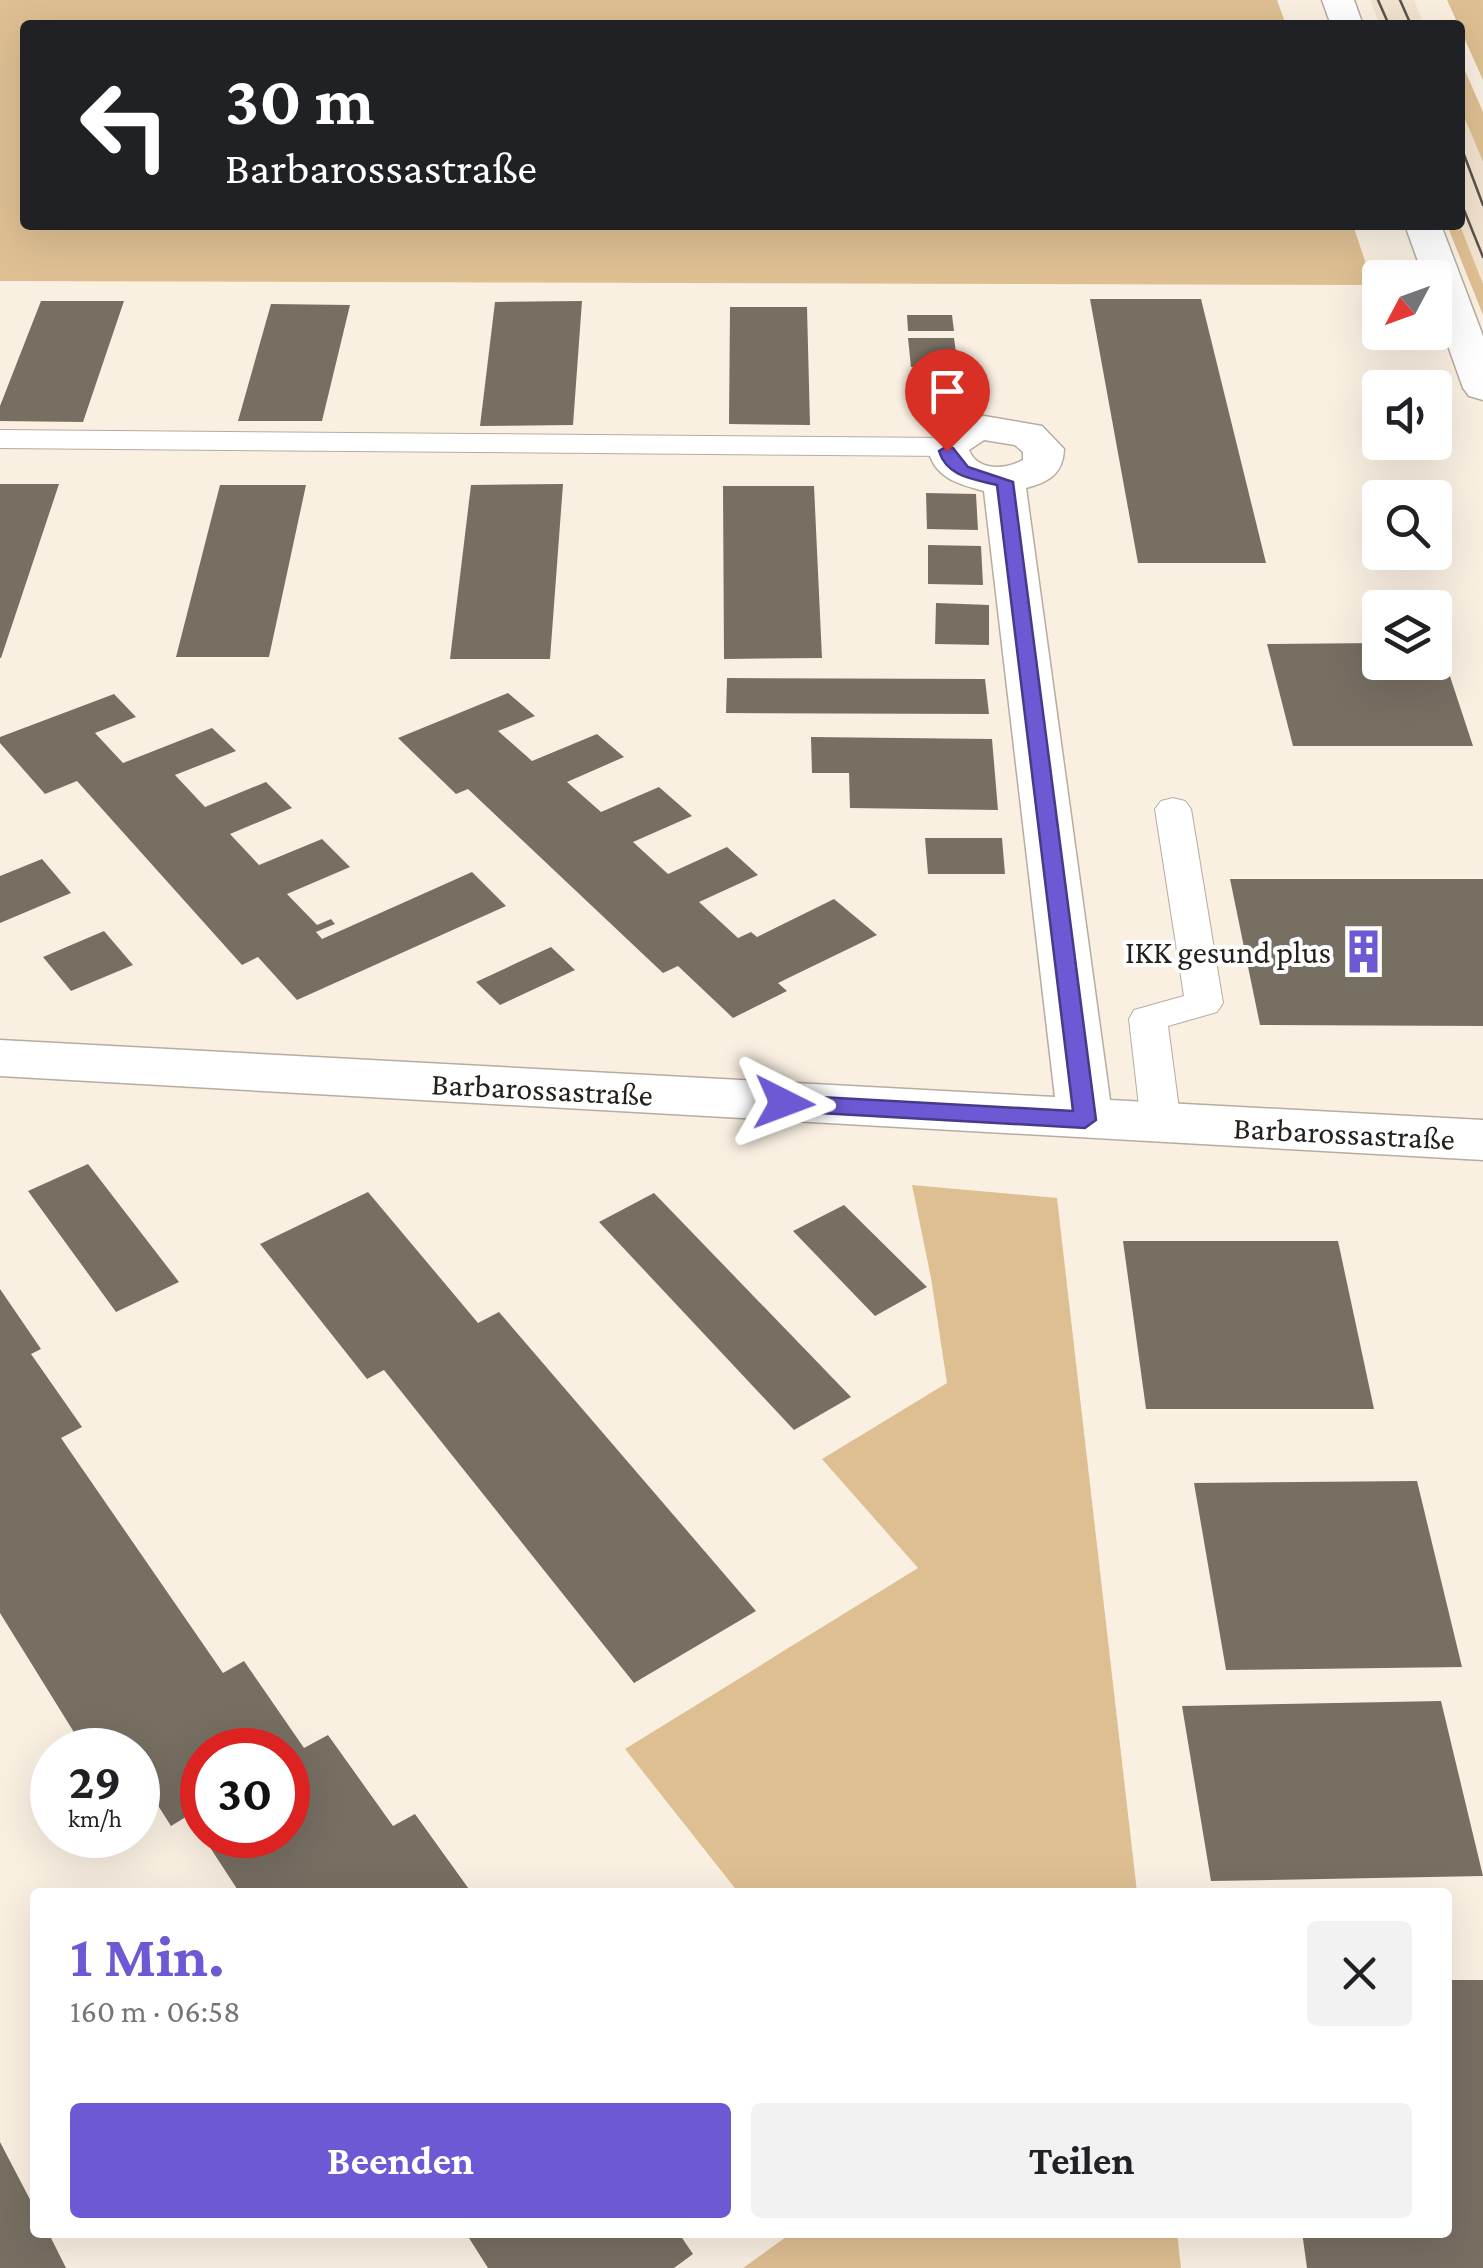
<!DOCTYPE html>
<html lang="de">
<head>
<meta charset="utf-8">
<style>
	:root { --surface:#fff; --page:#f2f2f2; --text:#202124; --muted:#757577; --accent:#6c59d3 }
	body { margin:0; font-family:"Crimson Pro",serif; background:var(--page); color:var(--text); height:100vh; display:flex; flex-direction:column; font-size:38px; white-space:nowrap }
	* { box-sizing:border-box; margin:0 }
	p { font-size:32px; color:var(--muted) }
	.icon { flex:none; width:55px; height:55px; fill:none; stroke:currentColor; stroke-width:2; stroke-linecap:round; stroke-linejoin:round }
	.map { position:relative; flex:1; overflow:hidden }
	.side { position:absolute; left:30px; top:1888px; width:1422px; height:350px; display:flex; flex-direction:column; background:var(--surface); border-radius:10px; box-shadow:0 10px 40px #0002 }
	.side>* { flex:none }
	.banner { position:absolute; left:20px; top:20px; width:1445px; height:210px; border-radius:10px; box-shadow:0 10px 40px #0002; background:#202124; color:#fff; overflow:hidden }
	.needle { width:65px; rotate:229deg }
	.tools { position:absolute; left:1362px; top:260px; display:grid; gap:20px }
	.tools a { display:grid; place-items:center; width:90px; height:90px; border-radius:10px; background:var(--surface); box-shadow:0 10px 40px #0002; font-size:50px }
	.speed { position:absolute; left:30px; top:1728px; display:flex; gap:20px; font-size:50px; font-weight:700; text-align:center }
	.speed>* { display:grid; place-content:center; width:130px; height:130px; border-radius:50%; background:var(--surface); box-shadow:0 10px 40px #0002; line-height:1 }
	.speed small { font-size:25px; font-weight:400 }
	.speed .limit { border:15px solid #d22; background:#fff; color:#111 }
	.pin { position:absolute; display:grid; place-items:center; width:85px; height:85px; color:#fff; margin:-102px -42px; border-radius:50% 50% 50% 0; rotate:-45deg; box-shadow:0 0 10px #0007 }
	.pin .icon { rotate:45deg }
	.me { position:absolute; width:110px; margin:-55px; rotate:93deg; stroke-linejoin:round; filter:drop-shadow(0 0 8px #0008) }
	.turn { display:flex; align-items:center; gap:35px; height:210px; padding:0 40px; font-size:45px }
	.turn .icon { width:130px; height:130px; stroke-width:2.5 }
	.turn b { display:block; font-size:70px; line-height:85px }
	.round { display:grid; place-items:center; flex:none; width:105px; height:105px; border-radius:10px; background:var(--page) }
	.summary { display:flex; align-items:center; justify-content:space-between; height:170px; padding:0 40px }
	h1 { font-size:60px; font-weight:700; line-height:75px; color:var(--accent) }
	.button { display:flex; gap:20px; margin-top:auto; padding:20px 40px }
	.button a { flex:1; height:115px; border-radius:10px; background:var(--accent); color:#fff; font-size:40px; font-weight:700; line-height:115px; text-align:center }
	.button a+a { background:var(--page); color:var(--text) }
	.map>svg:first-child { display:block }
	.built { fill:#f2e3cf }
	.green { fill:#debf92 }
	.building { fill:#786f63; fill-rule:evenodd }
	.lines { fill:none; stroke-linecap:round; stroke-linejoin:round }
	.lane-casing { stroke:#b6ac9f; stroke-width:2 }
	.street-casing { stroke:#b6ac9f; stroke-width:3 }
	.secondary-casing { stroke:#b6ac9f; stroke-width:3 }
	.lane { fill:#fff; fill-rule:evenodd }
	.street { fill:#fff; fill-rule:evenodd }
	.secondary { fill:#fff; fill-rule:evenodd }
	.tram { stroke:#58534c; stroke-width:2.5 }
	.route { fill:#6c59d3; stroke:#463a89; stroke-width:2.5 }
	.labels { text-anchor:middle; dominant-baseline:central; stroke-width:8; stroke-linejoin:round; paint-order:stroke }
	.poi-label { font-size:32px; fill:#24211c; stroke:#fff; text-anchor:end }
	.street-label { font-size:32px; fill:#24211c; stroke:#fff }
</style>
</head>
<body>
<div class="map">
<svg width="1483" height="2268" viewBox="0 0 1483 2268">
	<rect width="100%" height="100%" fill="#faf0e2"/>
	<!-- built -->
	<path class="built" d="M1370,0H1414L1424,25H1380Z
		M1460,107L1483,162V284L1460,225Z"/>
	<!-- green -->
	<path class="green" d="M0,0H1277L1286,25H25V225H1353L1373,285L0,281Z
		M1447,0H1483V80Z
		M1460,59L1483,112V162L1460,107Z
		M1447,225H1460L1483,284V315Z
		M912,1185L1057,1198L1137,1892H738L625,1749L918,1568L822,1459L947,1383L931,1278Z
		M793,2232L1177,2233L1181,2268H743Z"/>
	<!-- building -->
	<path class="building" d="M1090,299H1201L1266,563H1138Z
		M41,301H124L83,422L0,421V406Z
		M582,301L573,425L480,426L495,302Z
		M271,304L350,305L322,421H238Z
		M730,307H807L810,425L729,424Z
		M907,315H952L954,331H908Z
		M908,338H954L958,367H911Z
		M913,381L961,382L963,414L914,413Z
		M0,484H59L1,658H0Z
		M563,484L550,659H450L471,485Z
		M220,485H306L269,657H176Z
		M723,486H814L822,658L724,659Z
		M926,493L976,494L978,530L927,529Z
		M928,545L981,546L983,585L928,584Z
		M936,603L989,605V645L935,644Z
		M1380,643V662H1435V643H1439L1473,746H1293L1267,644Z
		M727,678L985,679L989,714L726,713Z
		M508,693L535,716L498,731L532,761L597,734L624,757L567,782L601,812L659,787L692,816L633,842L668,874L727,847L758,875L699,902L738,938L751,932L757,937L834,899L877,935L778,983L787,991L733,1018L678,966L663,973L468,789L456,794L398,738Z
		M114,694L136,717L95,733L123,763L212,728L236,751L175,775L205,807L266,782L292,808L230,834L259,865L322,839L350,867L287,894L317,925L331,919L335,924L316,932L322,939L472,872L506,906L297,1000L258,957L242,965L77,781L45,794L0,743V737Z
		M811,737L992,739L998,810L850,808L849,773H812Z
		M925,838H1002L1005,874H928Z
		M42,859L71,893L0,923V876Z
		M1230,879H1483V1026L1260,1025Z
		M104,931L133,965L71,991L43,957Z
		M551,947L575,970L500,1005L476,982Z
		M88,1164L179,1282L116,1312L28,1191Z
		M368,1192L478,1323L499,1312L756,1611L634,1683L384,1370L367,1379L260,1244Z
		M654,1193L851,1397L794,1430L599,1222Z
		M844,1205L927,1287L875,1316L793,1231Z
		M1123,1241H1338L1374,1409H1146Z
		M0,1289L41,1349L31,1354L82,1427L61,1438L223,1673L244,1661L304,1748L328,1735L393,1826L415,1814L471,1892H239L189,1815L171,1826L138,1774V1750H122L112,1735L85,1750L0,1613ZM202,1750H288V1835H202Z
		M1417,1481L1462,1667L1226,1670L1194,1483Z
		M1441,1701L1483,1876L1211,1881L1182,1706Z
		M1448,1980H1483V2268H1307L1302,2232H1448Z
		M0,2142L35,2209V2232H48L66,2268H0Z
		M477,2232H678L693,2254L674,2268H488L469,2238Z"/>
	<g class="lines">
		<defs>
			<path id="lane" d="M0,430L948,438L959,441L963,447L959,453L948,456L0,448Z
				M1173,798L1185,801L1191,809L1223,1003L1217,1012L1168,1026L1181,1124L1175,1134L1161,1138L1147,1134L1141,1124L1129,1019L1134,1010L1184,996L1155,809L1161,801Z"/>
			<path id="street" d="M984,416L1042,426L1064,449C1063,474 1049,482 1026,488L1110,1100L1483,1120V1160L0,1076V1040L1055,1097L984,491C958,484 932,477 928,447L949,424ZM984,440L1015,445L1023,452V460C1005,470 977,471 969,450Z"/>
			<path id="secondary" d="M1322,0H1354L1363,25H1331Z
				M1405,225H1441L1483,336V400L1469,396L1463,388L1435,309V278H1424Z"/>
		</defs>
		<!-- lane casing -->
		<use href="#lane" class="lane-casing"/>
		<!-- street casing -->
		<use href="#street" class="street-casing"/>
		<!-- secondary casing -->
		<use href="#secondary" class="secondary-casing"/>
		<!-- lane -->
		<use href="#lane" class="lane"/>
		<!-- street -->
		<use href="#street" class="street"/>
		<!-- secondary -->
		<use href="#secondary" class="secondary"/>
		<!-- tram -->
		<path class="tram" d="M1378,0L1389,25
			M1400,0L1411,25
			M1460,144L1483,205
			M1460,200L1483,257"/>
	</g>
	<!-- route -->
	<path class="route" d="M947,446L953,448L968,467L1013,482L1096,1120L1085,1128L784,1111L773,1103L784,1095L1073,1111L997,485C973,479 947,477 939,451Z"/>
	<!-- icons -->
	<defs>
		<symbol id="building-bare" viewBox="-9 -9 18 18"><path d="M-4-6H4V6H1V3H-1V6H-4ZM-2.5-4.3h1.7v1.8h-1.7ZM.8-4.3h1.7v1.8H.8ZM-2.5-1h1.7V.8h-1.7ZM.8-1h1.7V.8H.8Z" fill="#6c59d3" stroke="#fff" stroke-width="2.5" paint-order="stroke"/></symbol>
	</defs>
	<g fill-rule="evenodd">
		<use href="#building-bare" x="1332" y="920" width="63" height="63"/>
	</g>
	<g class="labels">
		<!-- poi labels -->
		<g class="poi-label">
			<text x="1331" y="952">IKK gesund plus</text>
		</g>
		<!-- street labels -->
		<g class="street-label">
			<text transform="translate(542 1089) rotate(3)">Barbarossastraße</text>
			<text transform="translate(1344 1133) rotate(3)">Barbarossastraße</text>
		</g>
	</g>
</svg>
<div class="tools">
<a><svg class="needle" viewBox="-14 -14 28 28"><path d="M0-13l5 13h-10z" fill="#e53935"/><path d="M0 13l5-13h-10z" fill="#757577"/></svg></a>
<a><svg class="icon" aria-label="sound" viewBox="0 0 24 24"><path d="M4 9h4l5-4v14l-5-4H4zM17 9q2 3 0 6"/></svg></a>
<a><svg class="icon" aria-label="search" viewBox="0 0 24 24"><circle cx="10" cy="10" r="6"/><path d="M15 15l6 6"/></svg></a>
<a><svg class="icon" aria-label="layers" viewBox="0 0 24 24"><path d="M12 4l9 5-9 5-9-5zM3 14l9 5 9-5"/></svg></a>
</div>
<div class="speed"><div>29<small>km/h</small></div><div class="limit">30</div></div>
<div class="pin" style="left:947px;top:451px;background:#d93025"><svg class="icon" aria-label="arrive" viewBox="0 0 24 24"><path d="M6 21V4h12l-3 4 3 4H6"/></svg></div>
<svg class="me" style="left:784px;top:1103px" viewBox="-20 -20 40 40"><path d="M0-17L14 15 0 8-14 15z" fill="#6c59d3" stroke="#fff" stroke-width="4"/></svg>
<div class="banner">
<div class="turn"><svg class="icon" aria-label="left" viewBox="0 0 24 24"><path d="M17 20v-9H6M10 6l-5 5 5 5"/></svg><div><b>30 m</b>Barbarossastraße</div></div>
</div>
<section class="side">
<div class="summary"><div><h1>1 Min.</h1><p>160 m · 06:58</p></div><a class="round"><svg class="icon" aria-label="close" viewBox="0 0 24 24"><path d="M6 6l12 12M18 6L6 18"/></svg></a></div>
<div class="button"><a>Beenden</a><a>Teilen</a></div>
</section>
</div>
</body>
</html>
